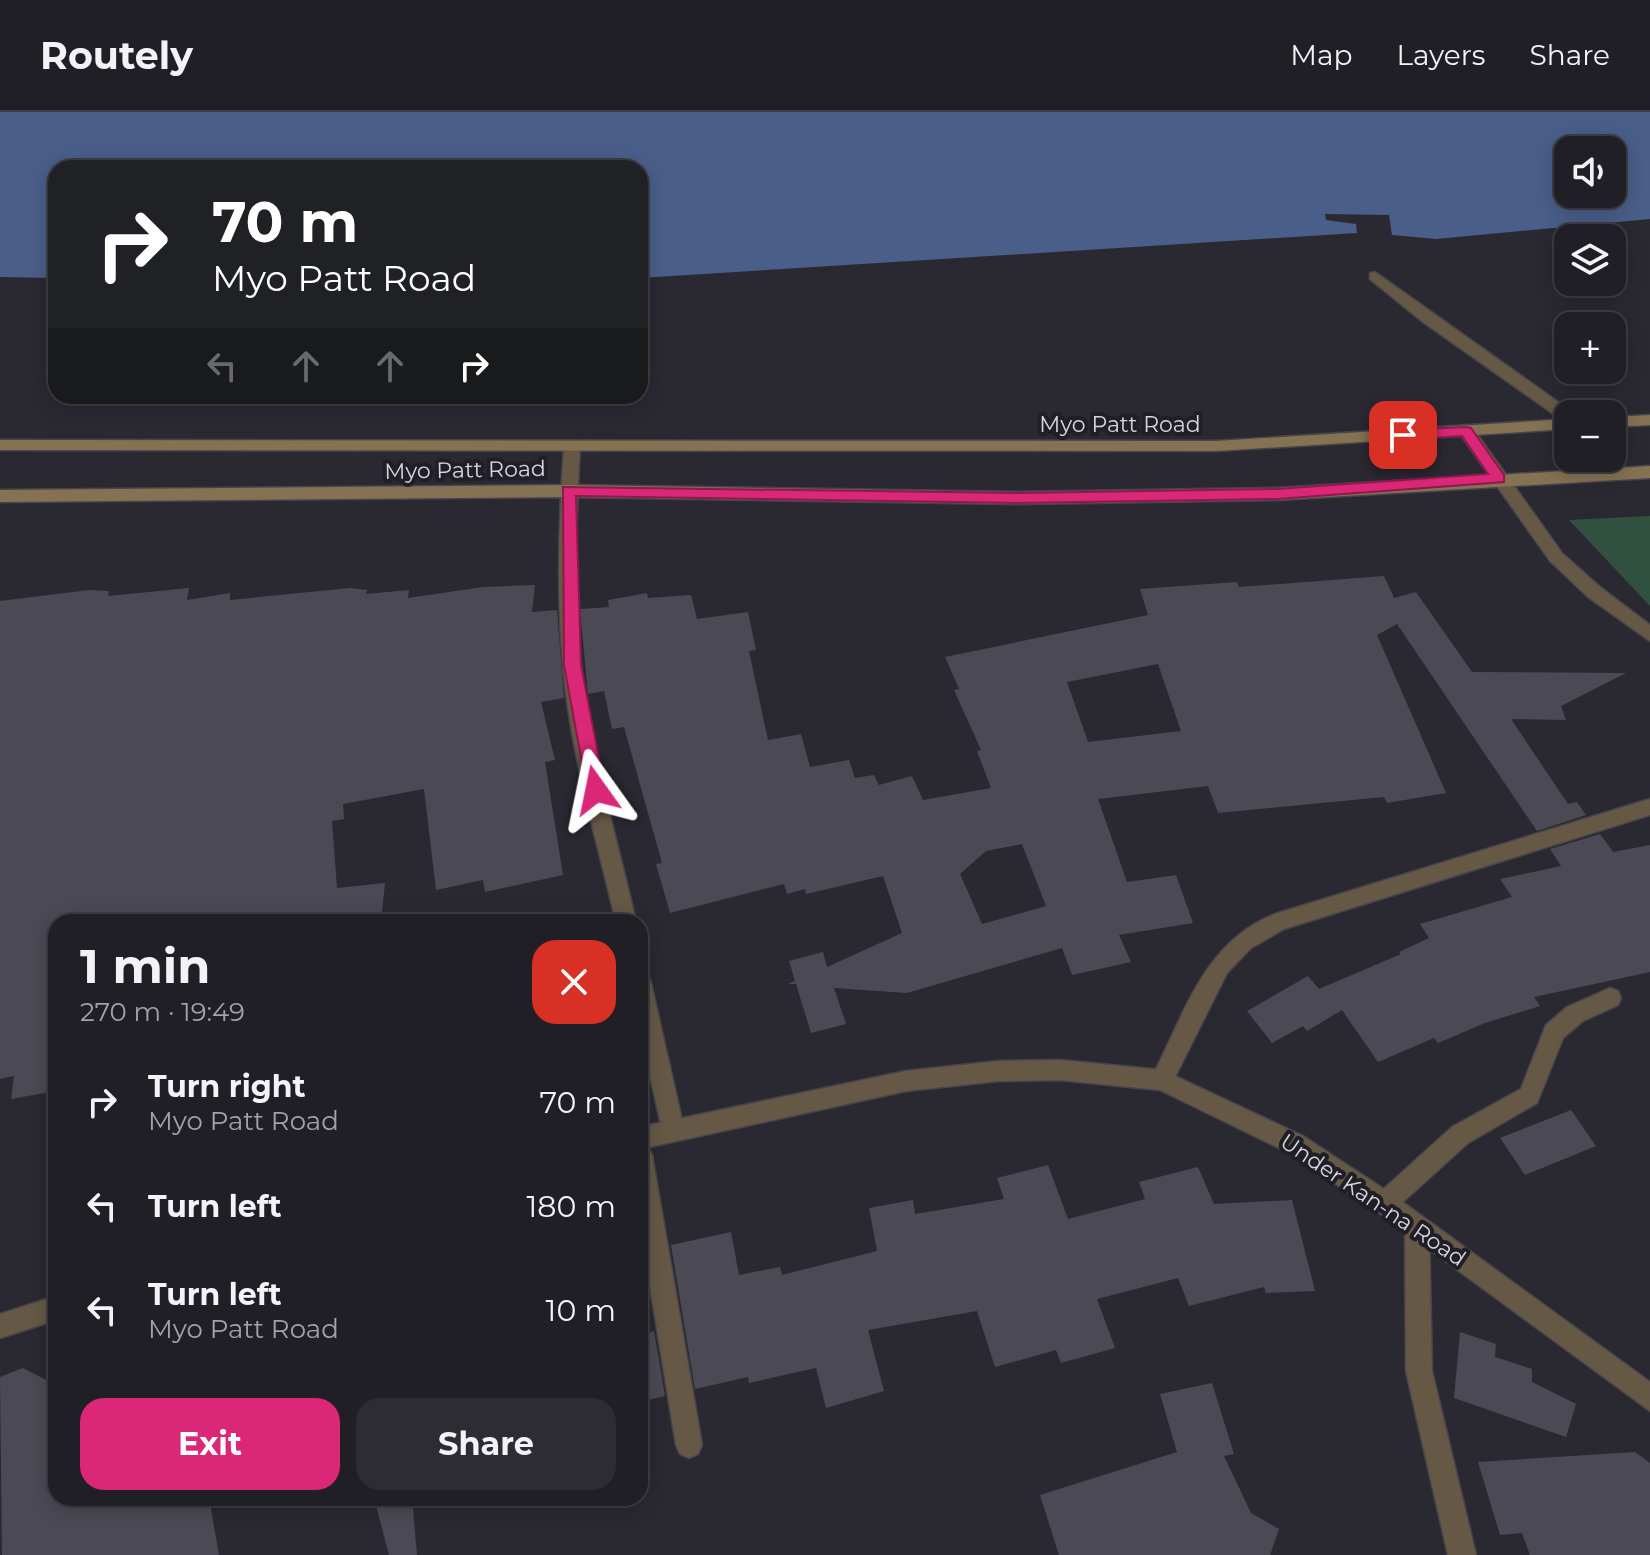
<!DOCTYPE html>
<html lang="en">
<head>
<meta charset="utf-8">
<style>
	:root { --surface:#201f26; --page:#2d2c32; --text:#f1f3f6; --muted:#a2a2a7; --line:#3d3d43; --accent:#db2777 }
	body { margin:0; font-family:Montserrat,sans-serif; background:var(--page); color:var(--text); height:100vh; display:flex; flex-direction:column; font-size:30px; white-space:nowrap }
	* { box-sizing:border-box; margin:0 }
	p { font-size:26px; color:var(--muted) }
	.icon { flex:none; width:44px; height:44px; fill:none; stroke:currentColor; stroke-width:2; stroke-linecap:round; stroke-linejoin:round }
	.map { position:relative; flex:1; overflow:hidden }
	.drawer { position:absolute; left:48px; top:802px; width:600px; height:592px; display:flex; flex-direction:column; background:var(--surface); border-radius:24px; box-shadow:0 4px 20px #0003,0 0 0 2px var(--line) }
	.drawer>* { flex:none }
	.banner { position:absolute; left:48px; top:48px; width:600px; height:244px; border-radius:24px; box-shadow:0 4px 20px #0003,0 0 0 2px var(--line); background:#202124; color:#fff; overflow:hidden }
	.buttons { position:absolute; left:1554px; top:24px; display:grid; gap:16px }
	.buttons a { display:grid; place-items:center; width:72px; height:72px; border-radius:16px; background:var(--surface); box-shadow:0 4px 20px #0003,0 0 0 2px var(--line); font-size:40px }
	.pin { position:absolute; display:grid; place-items:center; width:68px; height:68px; color:#fff; margin:-34px; border-radius:16px; box-shadow:0 4px 12px #0006 }
	.me { position:absolute; width:88px; margin:-44px; rotate:348deg; stroke-linejoin:round; filter:drop-shadow(0 0 6px #0008) }
	.turn { display:flex; align-items:center; gap:28px; height:168px; padding:0 32px; font-size:36px }
	.turn .icon { width:104px; height:104px; stroke-width:2.5 }
	.turn b { display:block; font-size:56px; line-height:68px }
	.lanes { display:flex; align-items:center; height:76px; padding:0 32px; background:#0003; justify-content:center; gap:40px; direction:ltr }
	.lanes .off { opacity:.35 }
	.round { display:grid; place-items:center; flex:none; width:84px; height:84px; border-radius:24px; background:var(--page) }
	.headline { display:flex; align-items:center; justify-content:space-between; height:136px; padding:0 32px }
	h1 { font-size:48px; font-weight:700; line-height:60px }
	.button { display:flex; gap:16px; margin-top:auto; padding:16px 32px }
	.button a { flex:1; height:92px; border-radius:24px; background:var(--accent); color:#fff; font-size:32px; font-weight:700; line-height:92px; text-align:center }
	.button a+a { background:var(--page); color:var(--text) }
	ul { padding:0; list-style:none }
	li { display:flex; align-items:center; gap:24px; height:104px; padding:0 32px }
	li div { flex:1 }
	li b { display:block; font-size:30px }
	li em { font-style:normal }
	header { display:flex; align-items:center; gap:48px; box-sizing:border-box; height:112px; padding:0 40px; background:var(--surface); border-bottom:2px solid var(--line) }
	header strong { font-size:38px }
	nav { display:flex; gap:44px; margin-inline-start:auto; font-size:28px }
	.map>svg:first-child { display:block }
	.green { fill:#30513f }
	.water { fill:#495e89; fill-rule:evenodd }
	.building { fill:#4b4a54; fill-rule:evenodd }
	.lines { fill:none; stroke-linecap:round; stroke-linejoin:round }
	.minor-casing { stroke:#46454d; stroke-width:3 }
	.tertiary-casing { stroke:#46454d; stroke-width:3 }
	.secondary-casing { stroke:#46454d; stroke-width:3 }
	.minor { fill:#655845; fill-rule:evenodd }
	.tertiary { fill:#655845; fill-rule:evenodd }
	.secondary { fill:#857253; fill-rule:evenodd }
	.route { fill:#db2777; stroke:#8e194d; stroke-width:2 }
	.labels { text-anchor:middle; dominant-baseline:central; stroke-width:8; stroke-linejoin:round; paint-order:stroke }
	.street-label { font-size:22px; fill:#d6d6dc; stroke:#201f28 }
</style>
</head>
<body>
<header>
<strong>Routely</strong>
<nav><a>Map</a><a>Layers</a><a>Share</a></nav>
</header>
<div class="map">
<svg width="1650" height="1443" viewBox="0 0 1650 1443">
	<rect width="100%" height="100%" fill="#2a2932"/>
	<!-- green -->
	<path class="green" d="M1650,404V494L1569,408Z"/>
	<!-- water -->
	<path class="water" d="M0,0H1650V107L1436,127L1392,123L1389,103L1325,102L1326,108L1356,112L1357,121L640,166V56H56V166L0,165ZM1568,38H1612V82H1568Z"/>
	<!-- building -->
	<path class="building" d="M1384,464L1394,486L1416,480L1472,560L1626,561L1561,594L1566,608L1511,607L1568,692L1577,690L1586,703L1537,719L1397,512L1377,523L1446,681L1387,691L1384,685L1218,701L1208,674L1098,687L1127,770L1176,763L1193,811L1119,823L1131,850L1072,863L1062,836L907,881L834,876L846,912L811,921L796,872H788L795,869L789,849L823,840L827,855L902,821L883,764L806,782L805,777L787,782L784,772L670,801L656,752L662,751L624,615L612,617L604,579L588,582L580,497L609,495L608,488L647,481L648,486L691,483L697,507L748,500L756,538L749,539L768,628L801,622L810,655L849,648L855,666L874,663L879,673L912,664L923,688L991,676L977,639L981,638L954,578L959,577L945,545L1148,503L1140,477L1237,470L1239,475ZM1158,552L1181,619L1088,630L1067,570ZM1022,732L1046,794L982,812L960,762L986,739Z
		M535,473L532,500L557,498L564,586L541,590L555,648L545,650L563,763L485,780L483,768L436,778L424,677L343,692L344,707L332,709L337,776L385,771L381,810H56V979L11,987L14,964L0,967V489L89,478L109,479L108,484L189,476L187,488L230,481V488L350,476L367,478L366,482L409,478L408,486L483,475Z
		M1600,722L1613,740L1650,733V860L1534,885L1540,894L1485,911L1438,931L1434,926L1378,950L1342,898L1307,919L1303,914L1272,931L1247,899L1308,864L1319,877L1401,842L1399,840L1429,826L1420,812L1512,785L1500,767L1561,754L1550,737Z
		M1571,998L1596,1034L1525,1063L1500,1026Z
		M1048,1053L1068,1107L1145,1087L1139,1070L1198,1055L1214,1092L1292,1088L1315,1179L1266,1181L1264,1175L1189,1194L1178,1166L1097,1187L1115,1236L1061,1251L1056,1238L995,1255L977,1199L868,1218L884,1279L826,1296L816,1256L749,1271L748,1265L695,1277L671,1133L731,1120L739,1163L780,1155L782,1163L877,1139L869,1096L913,1088L915,1102L1004,1087L997,1066Z
		M654,1219L665,1284L640,1290V1224Z
		M1460,1220L1496,1232L1495,1245L1532,1257V1270L1576,1292L1566,1325L1454,1286Z
		M23,1256L56,1273V1386H209L219,1443H2L0,1265Z
		M1212,1271L1234,1342L1224,1344L1251,1401L1279,1417L1270,1443H1059L1040,1383L1177,1340L1160,1282Z
		M1635,1340L1650,1351V1443H1530L1522,1421L1500,1423L1478,1350Z
		M374,1386H412L417,1443H389Z"/>
	<g class="lines">
		<defs>
			<path id="minor" d="M1375,160L1575,302H1568V309L1562,308L1423,210L1370,167V161Z
				M1466,314L1472,315L1562,441L1600,475L1650,513V529L1588,485L1550,449L1458,319Z
				M572,331L580,336C575,419 573,503 585,585C597,661 619,735 636,810H616C598,734 576,659 566,582C556,500 558,418 564,336Z
				M1650,687V703L1284,817L1251,836L1227,861L1170,975L1162,978L1154,975L1151,968L1154,961C1186,898 1206,827 1278,801Z
				M640,861L648,864L651,871L684,1017L681,1025L673,1028L665,1025L662,1017L640,920Z
				M1610,876L1618,879L1621,886L1618,893L1583,909L1563,926L1537,991L1468,1031L1393,1099L1385,1103L1377,1099L1373,1091L1377,1083L1452,1015L1521,977L1546,913L1567,895Z
				M640,1032L648,1035L652,1043L702,1333L698,1342L689,1346L680,1342L676,1333L640,1114Z
				M1417,1103L1425,1107L1429,1115L1432,1259L1476,1443H1448L1406,1259L1405,1115L1409,1107Z"/>
			<path id="tertiary" d="M1060,948L1162,958L1303,1024L1393,1083L1650,1270V1299L1377,1099L1287,1040L1160,978L1060,968L999,969L906,979L640,1037V1015L906,959L999,949Z
				M56,1184V1208L0,1226V1202Z"/>
			<path id="secondary" d="M1650,303V313L1612,315V305Z
				M1568,307V317L1216,339L0,338V328L1216,329Z
				M1650,354V366L1277,388L1018,392L569,385L0,390V378L569,373L1018,380L1277,376Z"/>
		</defs>
		<!-- minor casing -->
		<use href="#minor" class="minor-casing"/>
		<!-- tertiary casing -->
		<use href="#tertiary" class="tertiary-casing"/>
		<!-- secondary casing -->
		<use href="#secondary" class="secondary-casing"/>
		<!-- minor -->
		<use href="#minor" class="minor"/>
		<!-- tertiary -->
		<use href="#tertiary" class="tertiary"/>
		<!-- secondary -->
		<use href="#secondary" class="secondary"/>
	</g>
	<!-- route -->
	<path class="route" d="M1466,315L1471,316L1504,363V370L1277,387L1018,391L576,384L581,553L605,678L596,685L587,678L564,553L563,375L1018,381L1277,377L1488,362L1462,324L1403,328L1396,323L1403,318Z"/>
	<g class="labels">
		<!-- street labels -->
		<g class="street-label">
			<text x="1120" y="312">Myo Patt Road</text>
			<text transform="translate(465 358) rotate(-1)">Myo Patt Road</text>
			<text transform="translate(1373 1088) rotate(34)">Under Kan-na Road</text>
		</g>
	</g>
</svg>
<div class="buttons">
<a><svg class="icon" aria-label="sound" viewBox="0 0 24 24"><path d="M4 9h4l5-4v14l-5-4H4zM17 9q2 3 0 6"/></svg></a>
<a><svg class="icon" aria-label="layers" viewBox="0 0 24 24"><path d="M12 4l9 5-9 5-9-5zM3 14l9 5 9-5"/></svg></a>
<a>+</a>
<a>−</a>
</div>
<div class="pin" style="left:1403px;top:323px;background:#d93025"><svg class="icon" aria-label="arrive" viewBox="0 0 24 24"><path d="M6 21V4h12l-3 4 3 4H6"/></svg></div>
<svg class="me" style="left:596px;top:678px" viewBox="-20 -20 40 40"><path d="M0-17L14 15 0 8-14 15z" fill="#db2777" stroke="#fff" stroke-width="4"/></svg>
<div class="banner">
<div class="turn"><svg class="icon" aria-label="right" viewBox="0 0 24 24"><path d="M7 20v-9h11M14 6l5 5-5 5"/></svg><div><b>70 m</b>Myo Patt Road</div></div>
<div class="lanes"><svg class="icon off" aria-label="left" viewBox="0 0 24 24"><path d="M17 20v-9H6M10 6l-5 5 5 5"/></svg><svg class="icon off" aria-label="ahead" viewBox="0 0 24 24"><path d="M12 20V5M6 11l6-6 6 6"/></svg><svg class="icon off" aria-label="ahead" viewBox="0 0 24 24"><path d="M12 20V5M6 11l6-6 6 6"/></svg><svg class="icon" aria-label="right" viewBox="0 0 24 24"><path d="M7 20v-9h11M14 6l5 5-5 5"/></svg></div>
</div>
<section class="drawer">
<div class="headline"><div><h1>1 min</h1><p>270 m · 19:49</p></div><a class="round" style="background:#d93025;color:#fff"><svg class="icon" aria-label="close" viewBox="0 0 24 24"><path d="M6 6l12 12M18 6L6 18"/></svg></a></div>
<ul>
<li><svg class="icon" aria-label="right" viewBox="0 0 24 24"><path d="M7 20v-9h11M14 6l5 5-5 5"/></svg><div><b>Turn right</b><p>Myo Patt Road</p></div><em>70 m</em></li>
<li><svg class="icon" aria-label="left" viewBox="0 0 24 24"><path d="M17 20v-9H6M10 6l-5 5 5 5"/></svg><div><b>Turn left</b></div><em>180 m</em></li>
<li><svg class="icon" aria-label="left" viewBox="0 0 24 24"><path d="M17 20v-9H6M10 6l-5 5 5 5"/></svg><div><b>Turn left</b><p>Myo Patt Road</p></div><em>10 m</em></li>
</ul>
<div class="button"><a>Exit</a><a>Share</a></div>
</section>
</div>
</body>
</html>
